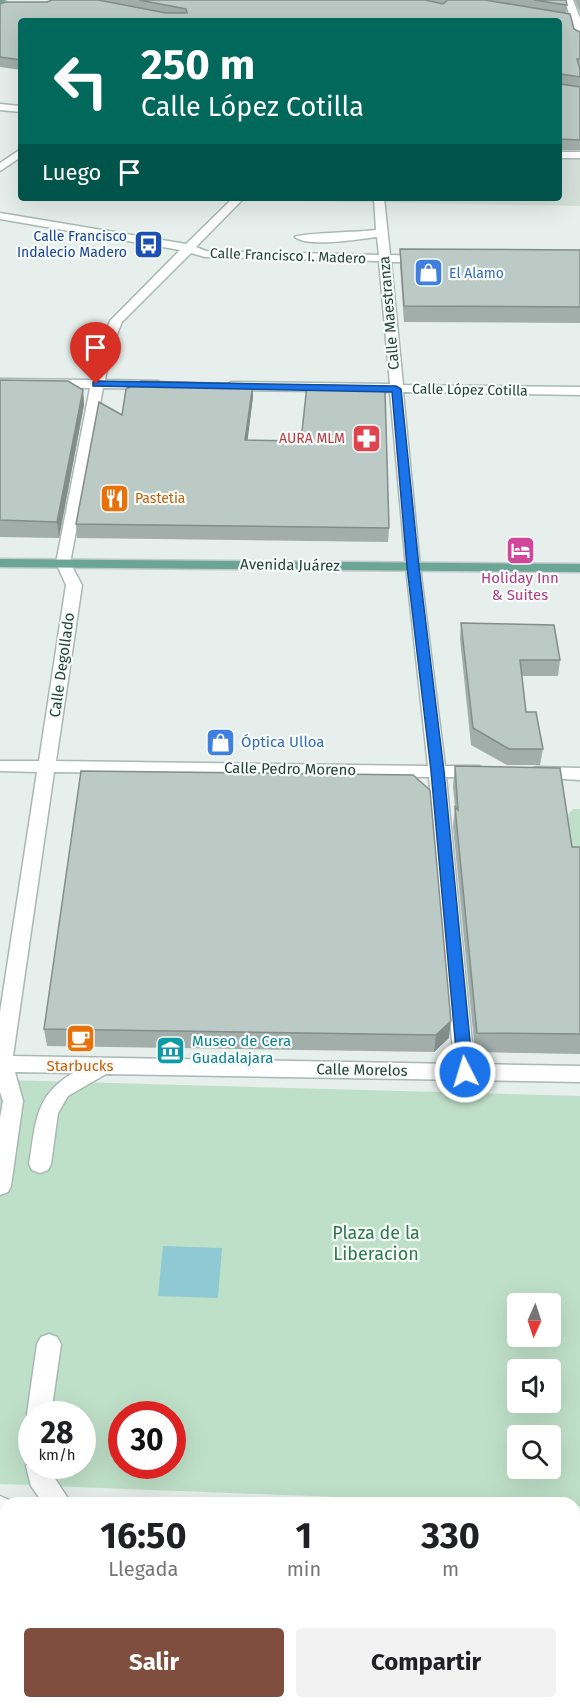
<!DOCTYPE html>
<html lang="es">
<head>
<meta charset="utf-8">
<style>
	:root { --surface:#fff; --page:#f2f2f2; --text:#202124; --muted:#757577; --accent:#7f4e3f }
	body { margin:0; font-family:"Fira Sans",sans-serif; background:var(--page); color:var(--text); height:100vh; display:flex; flex-direction:column; font-size:22px; white-space:nowrap }
	* { box-sizing:border-box; margin:0 }
	p { font-size:20px; color:var(--muted) }
	.icon { flex:none; width:33px; height:33px; fill:none; stroke:currentColor; stroke-width:2; stroke-linecap:round; stroke-linejoin:round }
	.map { position:relative; flex:1; overflow:hidden }
	.drawer { position:absolute; left:0px; top:1497px; width:580px; height:212px; display:flex; flex-direction:column; background:var(--surface); border-radius:18px 18px 0 0; box-shadow:0 6px 24px #0002 }
	.drawer>* { flex:none }
	.guide { position:absolute; left:18px; top:18px; width:544px; height:183px; border-radius:6px; box-shadow:0 6px 24px #0002; background:#00695c; color:#fff; overflow:hidden }
	.needle { width:39px; rotate:183deg }
	.fabs { position:absolute; left:507px; top:1293px; display:grid; gap:12px }
	.fabs a { display:grid; place-items:center; width:54px; height:54px; border-radius:6px; background:var(--surface); box-shadow:0 6px 24px #0002; font-size:30px }
	.speed { position:absolute; left:18px; top:1401px; display:flex; gap:12px; font-size:30px; font-weight:700; text-align:center }
	.speed>* { display:grid; place-content:center; width:78px; height:78px; border-radius:50%; background:var(--surface); box-shadow:0 6px 24px #0002; line-height:1 }
	.speed small { font-size:15px; font-weight:400 }
	.speed .limit { border:9px solid #d22; background:#fff; color:#111 }
	.pin { position:absolute; display:grid; place-items:center; width:51px; height:51px; color:#fff; margin:-62px -26px; border-radius:50% 50% 50% 0; rotate:-45deg; box-shadow:0 0 6px #0007 }
	.pin .icon { rotate:45deg }
	.me { position:absolute; width:66px; margin:-33px; rotate:355deg; stroke-linejoin:round; filter:drop-shadow(0 0 4px #0008) }
	.turn { display:flex; align-items:center; gap:21px; height:126px; padding:0 24px; font-size:27px }
	.turn .icon { width:78px; height:78px; stroke-width:2.5 }
	.turn b { display:block; font-size:42px; line-height:51px }
	.then { display:flex; align-items:center; height:57px; padding:0 24px; background:#0003; gap:12px; font-size:22px }
	.eta { display:flex; justify-content:space-evenly; align-items:center; height:102px; text-align:center }
	.eta b { font-size:36px; font-weight:700; line-height:42px }
	.primary-button { display:flex; gap:12px; margin-top:auto; padding:12px 24px }
	.primary-button a { flex:1; height:69px; border-radius:6px; background:var(--accent); color:#fff; font-size:24px; font-weight:700; line-height:69px; text-align:center }
	.primary-button a+a { background:var(--page); color:var(--text) }
	.map>svg:first-child { display:block }
	.built { fill:#d4dfda }
	.green { fill:#bfe0c8; fill-rule:evenodd }
	.water { fill:#8ec9d4 }
	.lines { fill:none; stroke-linecap:round; stroke-linejoin:round }
	.major-tunnel { stroke:#bfccc8; stroke-width:25; stroke-dasharray:25 12; stroke-linecap:butt }
	.minor-casing { stroke:#a8b8b2; stroke-width:3 }
	.major-casing { stroke:#c2cac8; stroke-width:3 }
	.minor { fill:#fff; fill-rule:evenodd }
	.major { fill:#6aa596; fill-rule:evenodd }
	.wall { fill:#a1aea9 }
	.shaded-wall { fill:#838d89 }
	.building { fill:#bbcac4; stroke:#838d89; stroke-width:1.5 }
	.route { fill:#1a73e8; stroke:#114b97; stroke-width:1.5 }
	.labels { text-anchor:middle; dominant-baseline:central; stroke-width:4.5; stroke-linejoin:round; paint-order:stroke }
	.far-transit-label { font-size:14px; fill:#164399; stroke:#f7fbf9; text-anchor:end }
	.far-street-label { font-size:14px; fill:#24423a; stroke:#f7fbf9 }
	.far-shop-label { font-size:14px; fill:#366cbe; stroke:#f7fbf9; text-anchor:start }
	.far-health-label { font-size:14px; fill:#be3a42; stroke:#f7fbf9; text-anchor:end }
	.far-food-label { font-size:14px; fill:#c56008; stroke:#f7fbf9; text-anchor:start }
	.street-label { font-size:15px; fill:#24423a; stroke:#f7fbf9 }
	.hotel-label { font-size:15px; fill:#b23c85; stroke:#f7fbf9 }
	.shop-label { font-size:15px; fill:#366cbe; stroke:#f7fbf9; text-anchor:start }
	.culture-label { font-size:15px; fill:#0d838f; stroke:#f7fbf9; text-anchor:start }
	.food-label { font-size:15px; fill:#c56008; stroke:#f7fbf9 }
	.near-park-label { font-size:18px; fill:#2d7a4b; stroke:#f7fbf9 }
</style>
</head>
<body>
<div class="map">
<svg width="580" height="1708" viewBox="0 0 580 1708">
	<rect width="100%" height="100%" fill="#e6efeb"/>
	<!-- built -->
	<path class="built" d="M159,0H580V206L122,198H560V21Z"/>
	<!-- green -->
	<path class="green" d="M573,809H580V867H569L562,821Z
		M4,1080L580,1096V1506H575L574,1503H489L0,1484V1098ZM518,1304H550V1336H518ZM518,1370H550V1402H518ZM32,1414H82V1466H32ZM122,1414H172V1466H122ZM518,1436H550V1468H518Z"/>
	<!-- water -->
	<path class="water" d="M163,1246L222,1248L218,1298L158,1296Z"/>
	<g class="lines">
		<!-- major-tunnel -->
		<path class="major-tunnel" d="M0,1535H6
			M574,1548H580"/>
		<defs>
			<path id="minor" d="M565,0H573L580,18V41L575,38L571,23L545,18L549,15L570,17Z
				M0,104L21,106V112L0,110Z
				M21,149V157L0,171V163Z
				M560,152H580V158H560Z
				M233,198H244L196,247L206,251L379,255L377,237C359,239 309,248 295,237C300,233 363,232 376,230L374,198H384L390,255L424,256L430,259L424,262H391L403,385L580,387V395L403,392L420,567L445,766H479L488,772L479,778L446,777L474,1064L580,1066V1082L106,1074L68,1096L58,1113L51,1164L48,1170L40,1173L32,1170L29,1164C36,1123 34,1096 73,1073L15,1072L23,1101L11,1186L8,1192L0,1195V1118L3,1101L0,1092V1012L37,772L0,771V761H39L66,585L56,563L90,388L0,387V379L92,380L98,351L110,321L180,250L0,219V213L186,244ZM191,253L205,257L379,261L390,384L231,382L225,386L231,390L390,392L406,567L428,766L56,761L82,585L70,563L103,388L158,389L164,385L158,381L105,380L110,351L122,322ZM54,772L429,777L454,1064L13,1056Z
				M537,767L580,768V780L531,777L528,773L531,769Z
				M49,1334L57,1337L61,1344L51,1414H32V1422L27,1414L37,1344L41,1337Z
				M32,1457V1466H50L52,1474L71,1503H43L31,1486L26,1466Z
				M0,1496L16,1503H6V1521L0,1520Z
				M574,1521H580V1545H574Z
				M518,1702H546L547,1708H519Z"/>
			<path id="major" d="M0,0H6L0,4Z
				M0,559L580,564V572L0,567Z"/>
		</defs>
		<!-- minor casing -->
		<use href="#minor" class="minor-casing"/>
		<!-- major casing -->
		<use href="#major" class="major-casing"/>
		<!-- minor -->
		<use href="#minor" class="minor"/>
		<!-- major -->
		<use href="#major" class="major"/>
	</g>
	<!-- wall -->
	<path class="wall" d="M52,0H566L567,5L566,14L574,29L580,32V150H560V21H21V70L0,67V4L47,2Z
		M575,0H580V12Z
		M400,249L580,250V323L404,322L400,265Z
		M0,380L83,390L84,405L59,538L0,537Z
		M253,397L247,440L389,528L388,542L77,538L76,524L122,415Z
		M461,623L560,660L558,676H522L526,712L543,749L540,765H507L471,745L460,639Z
		M455,766L572,847H580V1054L475,1052L453,826L455,807L453,786Z
		M81,771L449,1038L434,1052L47,1046L44,1029Z
		M567,1702H574L580,1708H568Z"/>
	<!-- shaded-wall -->
	<path class="shaded-wall" d="M253,384V397L246,453L245,440Z
		M83,390L84,405L59,538L57,522Z
		M451,1021L449,1038L434,1052L436,1035Z
		M32,1702H38V1708H32Z"/>
	<!-- building -->
	<path class="building" d="M52,0H98L166,13H187L186,9L139,0H425L443,4L448,0H485L570,14L574,29L580,32V59H577L580,69V77L560,74L561,84L580,87V140L560,139V21H21V60L0,57V4L5,2H47Z
		M534,0H566L567,5Z
		M400,249L580,250V307L404,306Z
		M0,380L68,381L83,390L57,522L0,520Z
		M141,381L253,384L245,440L301,441L307,385L373,386L385,391L389,528L76,524L99,402L122,415L126,389Z
		M461,623L554,625L560,660H520L526,712H536L543,749H509L473,728Z
		M455,766L560,768L572,847H580V1034L477,1033L455,807L458,810Z
		M81,771L413,775L430,790L451,1021L436,1035L44,1029Z
		M0,1536H6V1702H32V1708H0Z
		M574,1548H580V1708H574Z
		M183,1702H487L488,1708H182Z"/>
	<!-- route -->
	<path class="route" d="M96,381L396,386L401,389L419,567L444,771L473,1072L471,1076L465,1078L458,1072L431,771L407,567L392,392L93,386V382Z"/>
	<!-- icons -->
	<defs>
		<symbol id="bus-square" viewBox="-11 -11 22 22"><rect x="-9" y="-9" width="18" height="18" rx="4" fill="#1a4fb4" stroke="#f7fbf9"/><path d="M-5-6H5V4H4V6H2V4H-2V6H-4V4H-5ZM-3.5-4V0h7V-4ZM-3.5 1.2v1.5H-2V1.2ZM2 1.2v1.5H3.5V1.2Z" fill="#fff"/></symbol>
		<symbol id="shop-square" viewBox="-11 -11 22 22"><rect x="-9" y="-9" width="18" height="18" rx="4" fill="#3f7fe0" stroke="#f7fbf9"/><path d="M-5-2.5h2.3a2.7 3.5 0 0 1 5.4 0H5L5.5 6h-11ZM-1.5-2.5h3a1.5 2.3 0 0 0-3 0Z" fill="#fff"/></symbol>
		<symbol id="pharmacy-square" viewBox="-11 -11 22 22"><rect x="-9" y="-9" width="18" height="18" rx="4" fill="#e0444e" stroke="#f7fbf9"/><path d="M-2-6h4v4h4v4h-4v4h-4v-4h-4v-4h4Z" fill="#fff"/></symbol>
		<symbol id="restaurant-square" viewBox="-11 -11 22 22"><rect x="-9" y="-9" width="18" height="18" rx="4" fill="#e8710a" stroke="#f7fbf9"/><path d="M-5-6h1v4h1v-4h1v4h1v-4h1v5L-1.5 .5V6h-2V.5L-5-1ZM5-6V6H3V1.5H1.5Q1.5-4 5-6Z" fill="#fff"/></symbol>
		<symbol id="hotel-square" viewBox="-11 -11 22 22"><rect x="-9" y="-9" width="18" height="18" rx="4" fill="#d1479c" stroke="#f7fbf9"/><path d="M-6-4.5h1.5V1H6V5H4.5V3h-9V5H-6ZM-4 0a1.8 1.8 0 1 1 3.6 0ZM.5 0V-2.5h3Q6-2.5 6 0Z" fill="#fff"/></symbol>
		<symbol id="cafe-square" viewBox="-11 -11 22 22"><rect x="-9" y="-9" width="18" height="18" rx="4" fill="#e8710a" stroke="#f7fbf9"/><path d="M-5.5-4.5H6V0H3Q3 3.5 0 3.5H-2.5Q-5.5 3.5-5.5 0ZM3-3.2v2h1.7v-2ZM-6 4.5H4V6H-6Z" fill="#fff"/></symbol>
		<symbol id="museum-square" viewBox="-11 -11 22 22"><rect x="-9" y="-9" width="18" height="18" rx="4" fill="#0f9aa8" stroke="#f7fbf9"/><path d="M0-6L6-3V-2H-6V-3ZM-5-1h2V3h-2ZM-1-1h2V3h-2ZM3-1h2V3H3ZM-6 4H6V6H-6Z" fill="#fff"/></symbol>
	</defs>
	<g fill-rule="evenodd">
		<use href="#bus-square" x="132" y="228" width="33" height="33"/>
		<use href="#shop-square" x="412" y="256" width="33" height="33"/>
		<use href="#pharmacy-square" x="350" y="422" width="33" height="33"/>
		<use href="#restaurant-square" x="98" y="482" width="33" height="33"/>
		<use href="#hotel-square" x="504" y="534" width="33" height="33"/>
		<use href="#shop-square" x="204" y="726" width="33" height="33"/>
		<use href="#cafe-square" x="64" y="1022" width="33" height="33"/>
		<use href="#museum-square" x="154" y="1034" width="33" height="33"/>
	</g>
	<g class="labels">
		<!-- far-transit labels -->
		<g class="far-transit-label">
			<text x="127" y="236">Calle Francisco<tspan x="127" dy="16">Indalecio Madero</tspan></text>
		</g>
		<!-- far-street labels -->
		<g class="far-street-label">
			<text transform="translate(288 256) rotate(2)">Calle Francisco I. Madero</text>
			<text transform="translate(470 390) rotate(1)">Calle López Cotilla</text>
		</g>
		<!-- far-shop labels -->
		<g class="far-shop-label">
			<text x="449" y="273">El Alamo</text>
		</g>
		<!-- far-health labels -->
		<g class="far-health-label">
			<text x="345" y="438">AURA MLM</text>
		</g>
		<!-- far-food labels -->
		<g class="far-food-label">
			<text x="135" y="498">Pastetia</text>
		</g>
		<!-- street labels -->
		<g class="street-label">
			<text transform="translate(389 313) rotate(-95)">Calle Maestranza</text>
			<text transform="translate(290 565) rotate(1)">Avenida Juárez</text>
			<text transform="translate(62 665) rotate(-82)">Calle Degollado</text>
			<text transform="translate(290 769) rotate(1)">Calle Pedro Moreno</text>
			<text transform="translate(362 1070) rotate(1)">Calle Morelos</text>
		</g>
		<!-- hotel labels -->
		<g class="hotel-label">
			<text x="520" y="578">Holiday Inn<tspan x="520" dy="17">&amp; Suites</tspan></text>
		</g>
		<!-- shop labels -->
		<g class="shop-label">
			<text x="241" y="742">Óptica Ulloa</text>
		</g>
		<!-- culture labels -->
		<g class="culture-label">
			<text x="192" y="1041">Museo de Cera<tspan x="192" dy="17">Guadalajara</tspan></text>
		</g>
		<!-- food labels -->
		<g class="food-label">
			<text x="80" y="1066">Starbucks</text>
		</g>
		<!-- near-park labels -->
		<g class="near-park-label">
			<text x="376" y="1233">Plaza de la<tspan x="376" dy="21">Liberacion</tspan></text>
		</g>
	</g>
</svg>
<div class="fabs">
<a><svg class="needle" viewBox="-14 -14 28 28"><path d="M0-13l5 13h-10z" fill="#e53935"/><path d="M0 13l5-13h-10z" fill="#757577"/></svg></a>
<a><svg class="icon" aria-label="sound" viewBox="0 0 24 24"><path d="M4 9h4l5-4v14l-5-4H4zM17 9q2 3 0 6"/></svg></a>
<a><svg class="icon" aria-label="search" viewBox="0 0 24 24"><circle cx="10" cy="10" r="6"/><path d="M15 15l6 6"/></svg></a>
</div>
<div class="speed"><div>28<small>km/h</small></div><div class="limit">30</div></div>
<div class="pin" style="left:96px;top:384px;background:#d93025"><svg class="icon" aria-label="arrive" viewBox="0 0 24 24"><path d="M6 21V4h12l-3 4 3 4H6"/></svg></div>
<svg class="me" style="left:465px;top:1072px" viewBox="-20 -20 40 40"><circle r="17" fill="#1a73e8" stroke="#fff" stroke-width="3"/><path d="M0-11L8 9 0 5-8 9z" fill="#fff"/></svg>
<div class="guide">
<div class="turn"><svg class="icon" aria-label="left" viewBox="0 0 24 24"><path d="M17 20v-9H6M10 6l-5 5 5 5"/></svg><div><b>250 m</b>Calle López Cotilla</div></div>
<div class="then">Luego<svg class="icon" aria-label="arrive" viewBox="0 0 24 24"><path d="M6 21V4h12l-3 4 3 4H6"/></svg></div>
</div>
<section class="drawer">
<div class="eta">
<div><b>16:50</b><p>Llegada</p></div>
<div><b>1</b><p>min</p></div>
<div><b>330</b><p>m</p></div>
</div>
<div class="primary-button"><a>Salir</a><a>Compartir</a></div>
</section>
</div>
</body>
</html>
